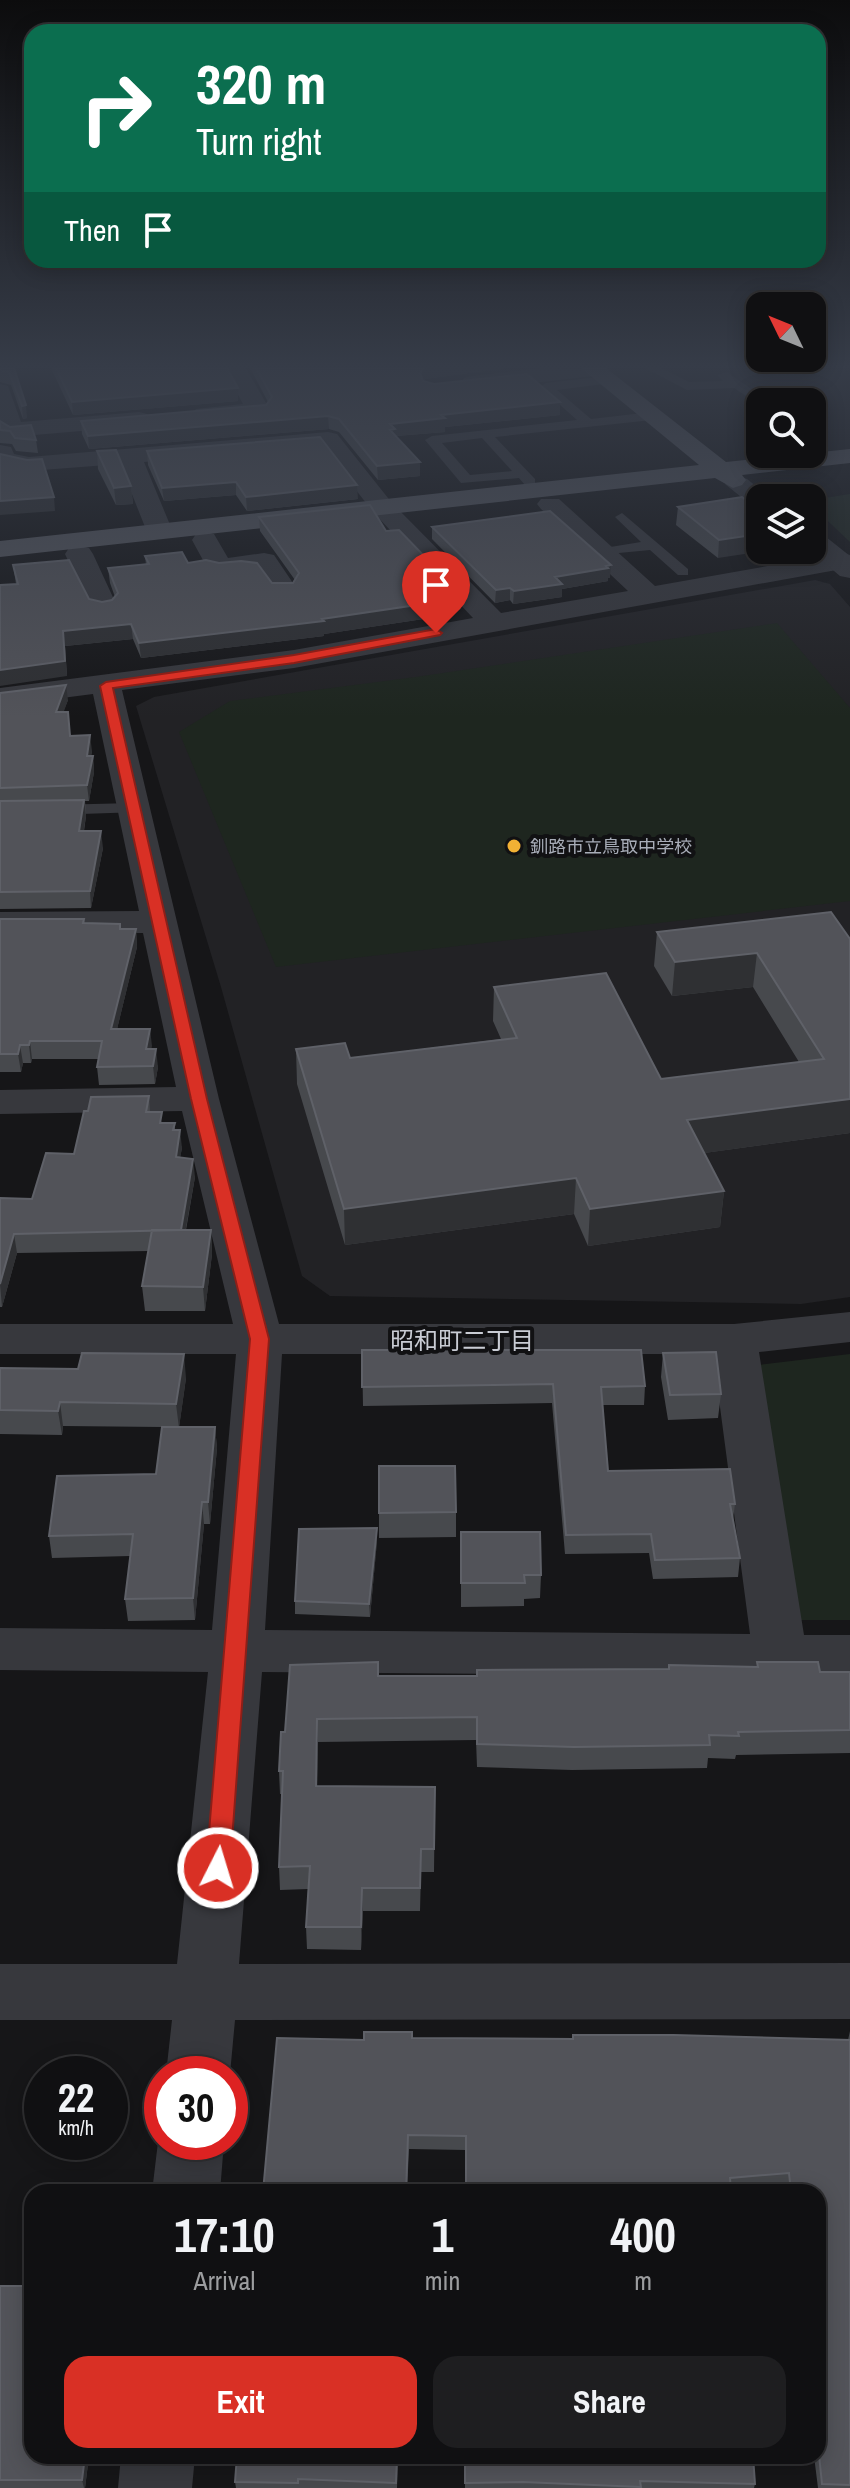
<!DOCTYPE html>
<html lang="en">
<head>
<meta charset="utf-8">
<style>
	:root { --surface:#101012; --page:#1e1e20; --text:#f1f3f6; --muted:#9c9d9f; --line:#303032; --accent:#d93025 }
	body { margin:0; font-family:"Archivo Narrow","Noto Sans JP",sans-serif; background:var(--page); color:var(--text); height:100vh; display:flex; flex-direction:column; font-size:30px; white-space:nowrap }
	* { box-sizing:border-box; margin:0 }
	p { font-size:26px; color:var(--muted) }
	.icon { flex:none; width:44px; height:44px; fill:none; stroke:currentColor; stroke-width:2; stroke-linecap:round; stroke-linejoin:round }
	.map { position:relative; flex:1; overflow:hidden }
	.sheet { position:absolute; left:24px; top:2184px; width:802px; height:280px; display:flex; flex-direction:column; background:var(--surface); border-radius:24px; box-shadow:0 4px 20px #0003,0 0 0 2px var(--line) }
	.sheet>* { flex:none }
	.guide { position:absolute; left:24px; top:24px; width:802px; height:244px; border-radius:24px; box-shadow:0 4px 20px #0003,0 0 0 2px var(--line); background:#0b6e4f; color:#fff; overflow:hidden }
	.needle { width:52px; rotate:313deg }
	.fabs { position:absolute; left:746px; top:292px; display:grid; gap:16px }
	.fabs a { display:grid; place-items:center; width:80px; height:80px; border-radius:16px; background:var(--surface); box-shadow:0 4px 20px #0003,0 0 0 2px var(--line); font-size:40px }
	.speed { position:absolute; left:24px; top:2056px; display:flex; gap:16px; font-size:40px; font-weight:700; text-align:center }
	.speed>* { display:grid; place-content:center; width:104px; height:104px; border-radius:50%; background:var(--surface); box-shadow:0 4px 20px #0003,0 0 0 2px var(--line); line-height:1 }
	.speed small { font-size:20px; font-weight:400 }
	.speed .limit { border:12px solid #d22; background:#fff; color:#111 }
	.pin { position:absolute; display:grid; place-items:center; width:68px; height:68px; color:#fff; margin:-82px -34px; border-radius:50% 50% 50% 0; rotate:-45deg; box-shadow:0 0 8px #0007 }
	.pin .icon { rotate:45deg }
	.me { position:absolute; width:88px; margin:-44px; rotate:5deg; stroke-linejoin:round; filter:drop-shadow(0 0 6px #0008) }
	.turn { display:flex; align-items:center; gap:28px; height:168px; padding:0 40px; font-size:36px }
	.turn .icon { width:104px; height:104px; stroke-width:2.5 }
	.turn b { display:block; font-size:56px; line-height:68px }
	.then { display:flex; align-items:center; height:76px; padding:0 40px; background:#0003; gap:16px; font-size:30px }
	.eta { display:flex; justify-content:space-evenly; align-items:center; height:136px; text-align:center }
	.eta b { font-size:48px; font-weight:800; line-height:56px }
	.cta { display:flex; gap:16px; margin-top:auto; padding:16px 40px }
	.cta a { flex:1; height:92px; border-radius:24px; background:var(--accent); color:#fff; font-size:32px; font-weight:800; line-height:92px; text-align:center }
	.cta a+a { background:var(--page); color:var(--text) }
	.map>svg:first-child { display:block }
	.built { fill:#222225 }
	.green { fill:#1e261f }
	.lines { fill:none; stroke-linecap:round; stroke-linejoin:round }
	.service { fill:#37383d; fill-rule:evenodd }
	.minor { fill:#37383d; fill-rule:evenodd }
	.tertiary { fill:#37383d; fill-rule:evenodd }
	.primary { fill:#53555c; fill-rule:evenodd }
	.wall { fill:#47494d }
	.shaded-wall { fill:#2f3033 }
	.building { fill:#525359; stroke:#5f6168; stroke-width:2 }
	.route { fill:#d93025; stroke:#8d1f18; stroke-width:2 }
	.poi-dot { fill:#f2b134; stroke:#111113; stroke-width:3 }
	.labels { text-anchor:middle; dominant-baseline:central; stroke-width:8; stroke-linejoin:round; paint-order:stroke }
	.far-poi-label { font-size:18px; fill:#a8adb8; stroke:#111113; text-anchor:start }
	.neighbourhood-label { font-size:24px; fill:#c9ccd4; stroke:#111113 }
</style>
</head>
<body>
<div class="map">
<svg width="850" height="2488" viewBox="0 0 850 2488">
	<rect width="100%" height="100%" fill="#161618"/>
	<!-- built -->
	<path class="built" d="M815,580L830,584L850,607V1297L801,1304L330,1296L302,1276L221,987L136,706L154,697Z"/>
	<!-- green -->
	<path class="green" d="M850,494V542L812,506V500Z
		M777,623L850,708V901L276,967L179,732L230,701L416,677Z
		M850,1354V1620H796L758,1365Z"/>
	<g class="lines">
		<!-- service -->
		<path class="service" d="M645,368H661L689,382L723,381L717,375L727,372L770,402H760V405L734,388L687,390Z
			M607,376L611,377V383L557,390L591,419L652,412L658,416L652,420L495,437L535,479V485H525L519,478L461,483L425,440L432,436L577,420L540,387L546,383ZM482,438L512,471L470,475L442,443Z
			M622,513L688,569V575H678L650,550L598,555V549L641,542L615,517Z
			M134,803L143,808L140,812L52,815L43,810L52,805Z"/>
		<!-- minor -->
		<path class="minor" d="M224,368H246L270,410L266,415L204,421L196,419L192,414L196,409L243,404Z
			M542,368L605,369L594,376L472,390L464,388L461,383L464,378L472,376Z
			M0,384L8,386L21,422L139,412L147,414L151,419L147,424L139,426L11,437L0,431Z
			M328,432L337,434L392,503L501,613L628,591L541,509L537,504L541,499H559L655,586L842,553L850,555V567L842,569L294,668L122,690L219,1099L279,1324H734L850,1312V1342L759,1352L804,1635H850V1677L262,1672L239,1964L850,1963V2019L235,2020L230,2074H166L172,2020H0V1964H177L208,1672L0,1670V1628L212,1630L236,1354H0V1324H233L182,1111L0,1114V1090L176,1087L143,933L0,934V912L139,911L93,694L0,706V688L294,650L473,618L374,513L322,447L144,462L173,532L169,538H151L147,532L120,464L29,471L0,466V445L11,447L14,454L29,457ZM282,1354H713L750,1634L265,1630Z
			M205,532L214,534L228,558L264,553L274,555L297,589L293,595L283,597L273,595L257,570L220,575L210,573L192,540L196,534Z
			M79,546L89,548L93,554L117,606L113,612L103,614L93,612L89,606L65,554L69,548Z
			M162,2133V2142H224L220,2192H152L158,2142Z
			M121,2456H195L192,2488H118Z"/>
		<!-- tertiary -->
		<path class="tertiary" d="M738,476L747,479L771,498H760V508L751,505L725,484L729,479Z
			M812,531L821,533L850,556V578L840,576L809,550H812Z"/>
		<!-- primary -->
		<path class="primary" d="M581,368H606L726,462L850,449V463L742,475L746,480L742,485L733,488L715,478L0,557V541L699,465Z"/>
	</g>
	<!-- wall -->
	<path class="wall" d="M0,368H14L27,418L23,419L11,385L0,382Z
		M51,368H227L238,388V401L73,415Z
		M250,368H506L425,379L424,381L560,415L445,427V432L396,436L420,476L378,480L339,432L329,429L89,449L82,434L81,421L266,405L268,402Z
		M0,421L36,440L38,453L16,451L12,444L0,443Z
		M97,451L131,486L133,504L116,505L98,469Z
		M147,451L358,499L247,511L236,495L164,501L148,465Z
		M678,507L760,511L718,558L676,525Z
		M259,517L386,531L461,609L430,615V618L324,634V636L141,658L133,639L65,646L67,676L16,584L13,565L89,599L102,602L112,600L115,597L110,583L108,568L146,565L145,556L188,563L272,583H293L295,580L260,531Z
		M432,527L610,578H608V581L562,589V597L513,604L510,600L495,603L432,539Z
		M0,693L68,700L63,712L71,736L92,751L91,756H93L94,772L89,801H85L86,816L84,831L103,848L91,908L0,909Z
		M0,919H84L85,923L121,929H136L137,947L117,1029H150L151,1049L158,1067L155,1084L99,1085L97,1067L98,1059H32L31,1063H23L21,1072H0Z
		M657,932L850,939V1133L704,1153L724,1191L720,1227L588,1246L574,1214L345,1245L297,1084L296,1049L350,1058L501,1039L493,1021L494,987L661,1079L799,1062L753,987L672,996L654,966Z
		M149,1096L150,1112L163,1123H175V1130L182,1148L180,1157L195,1177L186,1230H211L212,1254L205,1311H145L142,1286L149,1251L17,1253L2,1307H0V1198L32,1199L74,1154L88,1111Z
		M362,1350L645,1386L644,1405H603L608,1471L735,1504L733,1519L740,1558L738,1577L653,1579L649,1553L565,1554L552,1403L363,1406Z
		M663,1353L721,1394L718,1418L668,1420L661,1377Z
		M0,1368L186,1378L179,1427H215L217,1448L210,1524H204L195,1620L128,1621L125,1599L130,1556L52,1558L49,1536L156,1474L162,1427L63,1426L62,1435L0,1434Z
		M379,1466L456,1512V1537L379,1538Z
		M461,1532L541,1575L540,1598L524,1599V1606L461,1607Z
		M377,1541L370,1617L295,1614V1601Z
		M757,1662L820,1672H850V1753L736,1755L735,1759L708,1758L707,1768L572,1770L477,1767L476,1740L318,1742L317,1786L435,1787L434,1872H421L420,1911H363L361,1950L307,1949L306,1927L308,1889L280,1890L279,1867L282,1794H280L279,1771L285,1732L378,1676H476L669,1669L757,1667Z
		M850,2031V2488H818L814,2456H818V2192H787L786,2187L731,2192L466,2150L409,2149L407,2192H263L364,2040L412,2038L848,2040Z
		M0,2286L89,2456L85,2488H0Z
		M398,2456L397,2488H236L235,2482Z
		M465,2456L755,2484L754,2488H465Z"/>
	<!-- shaded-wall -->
	<path class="shaded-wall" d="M424,368H506L425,379L420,385V373Z
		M238,388V401L73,415L72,402Z
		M560,402V415L445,427V432L395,436L390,443V424L441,415Z
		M26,405L27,418L23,419L22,406Z
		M328,416L329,429L89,449L88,436Z
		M420,462V476L378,480L377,466Z
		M236,482V495L164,501L162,488Z
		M357,485L358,499L247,511L246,497Z
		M131,486L133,504L116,505L114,488Z
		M54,497L55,511L0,515V501Z
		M760,534V550H770L718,558L719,540Z
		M611,565L610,578H608V581L562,589V597L513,604L514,591L555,577Z
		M510,588V600L495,603L496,590Z
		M461,594V609L430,615V618L324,634V636L141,658L139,643Z
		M131,624L133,639L65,646L67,676L0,686V670L63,631Z
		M66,685L68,700L58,728L56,712Z
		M90,735L92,751L88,772L87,756Z
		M93,756L94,772L89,801L87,785Z
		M84,800L86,816L81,848L79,831Z
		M101,831L103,848L91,908L90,891Z
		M136,929L137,947L113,1046L111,1029Z
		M757,953L753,987L672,996L675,962Z
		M150,1029L152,1046L148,1067L146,1049Z
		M30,1041L32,1059L31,1063L29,1045Z
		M20,1045L23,1063L21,1072L18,1054Z
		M156,1049L158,1067L155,1084L153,1066Z
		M850,1099V1133L683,1156L687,1120Z
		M180,1130L182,1148L177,1175L176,1157Z
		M193,1159L195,1177L182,1250L181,1231Z
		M576,1178L574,1214L345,1245L344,1209Z
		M724,1191L720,1227L588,1246L590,1209Z
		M211,1230L212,1254L205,1311L203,1287Z
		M14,1234L17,1253L2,1307L0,1284Z
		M184,1354L186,1378L179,1428L176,1404Z
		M60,1402L63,1426L62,1435L58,1411Z
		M215,1427L217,1448L210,1524L208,1502Z
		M202,1502L204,1524L195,1620L193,1598Z
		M377,1528V1541L370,1617L369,1604Z
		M317,1719L318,1742L317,1809L316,1786Z
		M362,1888L363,1911L361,1950V1927Z
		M85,2456H89L85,2488H84L82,2480Z"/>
	<!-- building -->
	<path class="building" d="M0,368H14L26,405L22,406L9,372L0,370Z
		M56,368H227L238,388L72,402Z
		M256,368H424L420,373L423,381L434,384L527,374L560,402L441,415L445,418L390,424L395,429L390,430L420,462L377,466L339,419L328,416L88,436L81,421L266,405L272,397Z
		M0,421L10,427L31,425L36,440L15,438L10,431L0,430Z
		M320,437L357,485L246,497L236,482L162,488L147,451Z
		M116,450L131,486L114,488L97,451Z
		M0,454L27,460L42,459L54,497L0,501Z
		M742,497L760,511V534L719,540L678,507Z
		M370,505L386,531L399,530L461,594L426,600L430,603L322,619L324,621L139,643L131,624L63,631L65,661L0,670V585L18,584L13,565L69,560L89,599L102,602L112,600L118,593L108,568L149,564L145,556L182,552L188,563L206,560L219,563L241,561L257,563L272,583H293L299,573L259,517Z
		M550,511L611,565L606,566L608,568L555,577L562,584L514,591L510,588L496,590L432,527Z
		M66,685L56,712H68L70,736L90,735L87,756H93L87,785L0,788V693Z
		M84,800L79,831H101L90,891L0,892V801Z
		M831,912L850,939V1099L687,1120L724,1191L590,1209L576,1178L344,1209L296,1049L345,1043L350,1058L517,1038L494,987L606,973L661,1079L824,1059L757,953L675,962L657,932Z
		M0,919H84L83,923L120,924V929H136L111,1029H150L146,1049H156L153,1066L97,1067L102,1041H30L29,1045H20L18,1054H0Z
		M149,1096L146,1112H162L160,1123H175L173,1130H180L176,1157L193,1159L181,1230L14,1234L0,1284V1198L32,1199L46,1153L74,1154L84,1111H88L91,1097Z
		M152,1230H211L203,1287L142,1286Z
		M362,1350H641L645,1386L601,1387L608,1471L730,1469L735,1504H730L740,1558L655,1560L651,1534L566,1535L553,1384L362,1387Z
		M716,1352L721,1394L670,1395L663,1353Z
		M82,1353L184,1354L176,1404L60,1402L58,1411L0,1410V1368L78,1369Z
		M162,1427H215L208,1502H202L193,1598L125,1599L133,1534L49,1536L57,1476L156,1474Z
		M379,1466H455L456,1512L379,1513Z
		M377,1528L369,1604L295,1601L299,1529Z
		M461,1532H540L541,1575H524L525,1583H461Z
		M378,1662V1676H477V1670L669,1669V1665L758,1667L757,1662H818L820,1672H850V1730L738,1732L739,1736L709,1735L710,1745L574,1747L477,1744V1717L317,1719L316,1786L435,1787L434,1849H421L420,1888H362L361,1927H306L310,1866L279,1867L283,1771H279L281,1732H285L290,1665Z
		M364,2032H412V2038L573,2039V2035H674L850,2040V2485L822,2484L818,2445V2192H791L789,2173L730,2178L731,2192H466V2136L408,2135L406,2192H263L277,2038L364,2040Z
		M0,2286H32V2456H85L82,2480H0Z
		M237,2456H397L396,2483L298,2479V2483L235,2482Z
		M465,2456H753L755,2484L640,2481L641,2487L523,2482L465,2483Z"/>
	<!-- sky -->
	<linearGradient id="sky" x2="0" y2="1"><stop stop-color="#0c0c0d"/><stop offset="0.51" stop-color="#363c48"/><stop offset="1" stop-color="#363c48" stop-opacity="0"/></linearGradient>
	<rect width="850" height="717" fill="url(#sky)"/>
	<!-- route -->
	<path class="route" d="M436,629L442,633L440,635L294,663L113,688L207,1099L269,1339L230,1868L226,1875L218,1878L209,1875L206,1868L250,1339L191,1099L100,686L106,682L294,655Z"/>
	<!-- markers -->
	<circle class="poi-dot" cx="514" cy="846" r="8"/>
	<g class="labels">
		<!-- far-poi labels -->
		<g class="far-poi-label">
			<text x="530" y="846">釧路市立鳥取中学校</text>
		</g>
		<!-- neighbourhood labels -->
		<g class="neighbourhood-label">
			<text x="462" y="1340">昭和町二丁目</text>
		</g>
	</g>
</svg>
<div class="fabs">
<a><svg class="needle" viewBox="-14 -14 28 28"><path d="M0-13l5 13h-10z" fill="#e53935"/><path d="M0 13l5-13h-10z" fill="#9c9d9f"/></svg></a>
<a><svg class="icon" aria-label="search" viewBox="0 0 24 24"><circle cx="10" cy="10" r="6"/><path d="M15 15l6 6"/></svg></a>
<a><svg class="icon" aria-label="layers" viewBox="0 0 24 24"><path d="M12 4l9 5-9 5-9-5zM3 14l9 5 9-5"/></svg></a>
</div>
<div class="speed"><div>22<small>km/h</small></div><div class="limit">30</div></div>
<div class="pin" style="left:436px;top:633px;background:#d93025"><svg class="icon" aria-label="arrive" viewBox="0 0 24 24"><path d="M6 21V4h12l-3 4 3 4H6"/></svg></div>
<svg class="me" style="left:218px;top:1868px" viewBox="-20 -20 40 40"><circle r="17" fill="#d93025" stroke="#fff" stroke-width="3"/><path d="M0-11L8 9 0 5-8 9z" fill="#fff"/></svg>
<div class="guide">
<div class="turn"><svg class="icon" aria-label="right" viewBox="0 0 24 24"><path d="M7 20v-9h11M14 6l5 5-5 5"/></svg><div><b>320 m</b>Turn right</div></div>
<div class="then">Then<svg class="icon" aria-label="arrive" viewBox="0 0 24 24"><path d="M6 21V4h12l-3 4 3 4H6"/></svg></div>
</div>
<section class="sheet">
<div class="eta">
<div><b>17:10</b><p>Arrival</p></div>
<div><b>1</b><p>min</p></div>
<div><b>400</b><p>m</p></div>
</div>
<div class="cta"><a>Exit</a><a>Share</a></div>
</section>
</div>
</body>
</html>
